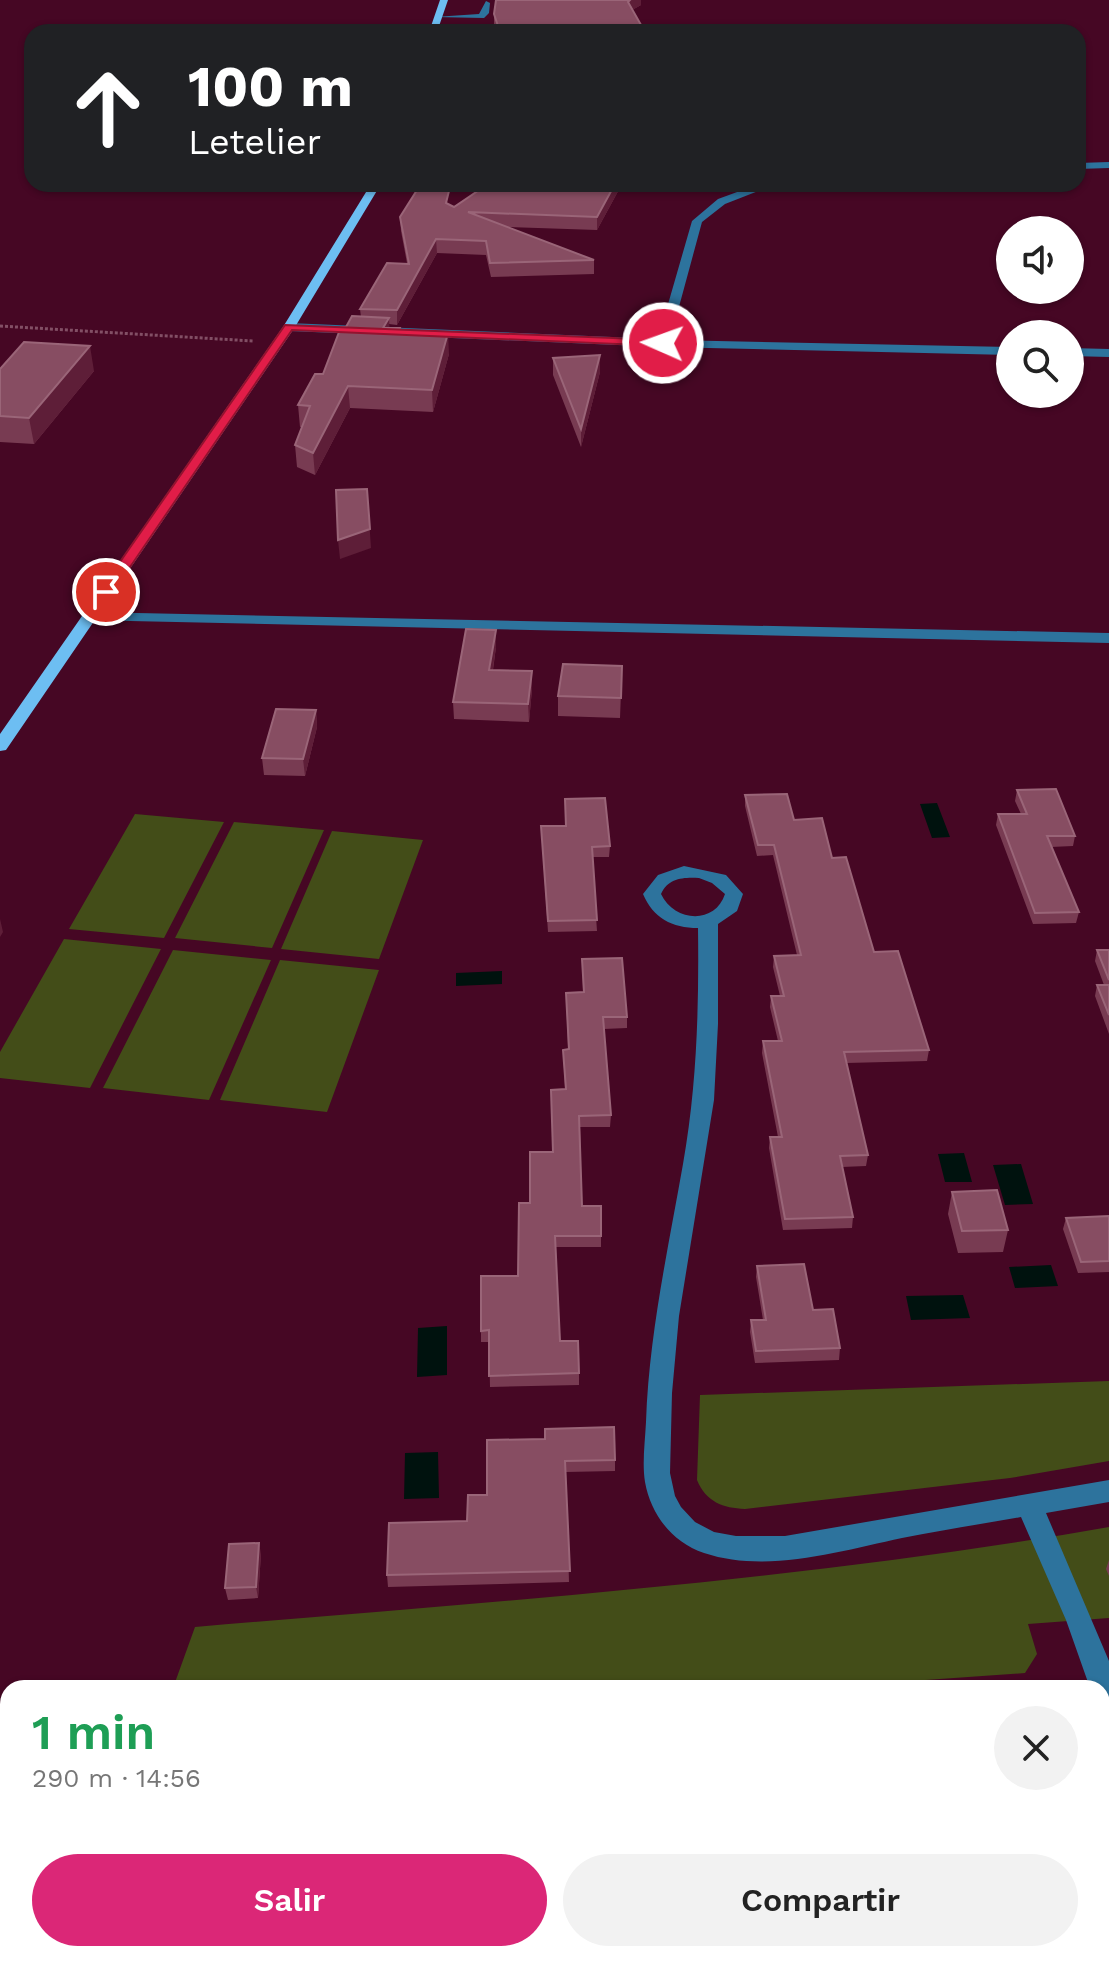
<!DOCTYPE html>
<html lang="es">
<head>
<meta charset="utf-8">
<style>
	:root { --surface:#fff; --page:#f2f2f2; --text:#222; --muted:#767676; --accent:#db2777 }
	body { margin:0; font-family:"Work Sans",sans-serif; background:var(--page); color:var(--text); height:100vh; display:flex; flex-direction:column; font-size:30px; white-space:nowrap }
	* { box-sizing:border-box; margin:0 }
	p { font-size:26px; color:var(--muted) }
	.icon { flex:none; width:44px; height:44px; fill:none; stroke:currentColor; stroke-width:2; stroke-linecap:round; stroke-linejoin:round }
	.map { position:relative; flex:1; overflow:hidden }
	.details { position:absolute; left:0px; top:1680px; width:1110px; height:282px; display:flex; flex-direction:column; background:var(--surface); border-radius:24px 24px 0 0; box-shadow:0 2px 6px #0004 }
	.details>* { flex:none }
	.top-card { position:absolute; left:24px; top:24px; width:1062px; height:168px; border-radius:24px; box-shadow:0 2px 6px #0004; background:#202124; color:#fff; overflow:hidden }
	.tools { position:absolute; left:996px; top:216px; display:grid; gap:16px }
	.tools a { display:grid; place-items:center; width:88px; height:88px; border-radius:50%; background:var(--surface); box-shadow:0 2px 6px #0004; font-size:40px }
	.pin { position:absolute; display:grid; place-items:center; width:68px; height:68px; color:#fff; margin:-34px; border:4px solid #fff; border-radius:50%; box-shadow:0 2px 8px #0007 }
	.me { position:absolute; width:88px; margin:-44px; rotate:272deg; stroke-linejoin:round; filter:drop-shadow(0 0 6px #0008) }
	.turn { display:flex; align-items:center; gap:28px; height:168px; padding:0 32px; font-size:36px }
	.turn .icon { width:104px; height:104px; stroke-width:2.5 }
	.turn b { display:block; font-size:56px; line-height:68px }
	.round { display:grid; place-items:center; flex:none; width:84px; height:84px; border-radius:42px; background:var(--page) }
	.overview { display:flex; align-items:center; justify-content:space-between; height:136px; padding:0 32px }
	h1 { font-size:48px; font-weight:600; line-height:60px; color:#1e9e55 }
	.button { display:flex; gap:16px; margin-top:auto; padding:16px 32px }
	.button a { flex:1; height:92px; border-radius:48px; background:var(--accent); color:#fff; font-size:32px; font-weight:600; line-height:92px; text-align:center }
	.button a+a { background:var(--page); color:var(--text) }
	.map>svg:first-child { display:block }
	.green { fill:#434d18 }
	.water { fill:#00120e }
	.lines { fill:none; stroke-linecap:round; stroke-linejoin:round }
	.path { stroke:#824f65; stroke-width:3; stroke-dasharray:3 2; stroke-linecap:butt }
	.lane { fill:#2d739d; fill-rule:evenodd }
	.street { fill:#2d739d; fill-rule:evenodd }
	.secondary { fill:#169fe3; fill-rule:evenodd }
	.primary { fill:#6dbef2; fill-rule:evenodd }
	.wall { fill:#783b52 }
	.shaded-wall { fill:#5e1e38 }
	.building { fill:#874d62; stroke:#9a6578; stroke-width:2 }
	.route { fill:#e11d48; stroke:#92132f; stroke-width:2 }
</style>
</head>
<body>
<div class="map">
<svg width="1109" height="1961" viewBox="0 0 1109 1961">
	<rect width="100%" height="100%" fill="#460724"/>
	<!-- green -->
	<path class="green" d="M135,814L224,822L164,938L69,929Z
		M234,822L324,830L272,948L175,938Z
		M332,831L423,840L379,959L281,949Z
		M64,939L161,949L90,1088L0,1078V1052Z
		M173,950L271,960L209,1100L103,1088Z
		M280,960L379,970L327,1112L220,1100Z
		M1109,1381V1461L1010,1478L745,1509C723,1508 706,1502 697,1480L700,1395Z
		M1109,1527V1618L1028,1624L1037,1654L1025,1673L812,1688H173L195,1627C500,1601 807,1580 1109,1527Z"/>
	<!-- water -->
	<path class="water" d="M937,803L950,837L932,838L920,804Z
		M502,971V984L456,986V973Z
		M964,1153L972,1182H945L938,1154Z
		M1021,1164L1033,1204L1005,1205L993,1165Z
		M1051,1265L1058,1286L1015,1288L1009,1267Z
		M963,1295L970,1318L911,1320L906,1296Z
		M447,1326V1375L417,1377L418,1328Z
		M438,1452L439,1498L404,1499L405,1453Z"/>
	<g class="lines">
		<!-- path -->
		<path class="path" d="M0,326L253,341"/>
		<!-- lane -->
		<path class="lane" d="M486,1L490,3L489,13L484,18L434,17L479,14Z"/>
		<!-- street -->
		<path class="street" d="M1109,162V168L1078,169V163Z
			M759,184H776L725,204L702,222L670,340L1010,347V355L663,347L289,331L283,327L289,323L658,339L692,221L718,199Z
			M1070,348L1109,349V357L1070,356Z
			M89,612L1109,633V643L84,620L81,617Z
			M684,866L726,875L743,894L737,911L718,924V1024L714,1100L679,1316L672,1393L670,1473L675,1496L681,1507L695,1522L714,1532L736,1536H785L1109,1480V1502L1046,1513L1109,1661V1715L1102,1712V1688H1090L1066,1620L1021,1517C982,1524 942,1530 902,1538C840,1551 767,1574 704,1553C672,1542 651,1515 645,1482C642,1463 645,1442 646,1422C649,1334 668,1250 683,1164C697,1085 699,1007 698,928C672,928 653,918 643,894L658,875ZM699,878L712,883L725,894C715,925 674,922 661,894C668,878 684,877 699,878Z"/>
		<!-- secondary -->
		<path class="secondary" d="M1102,1721H1109V1749H1102Z
			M8,1798V1828L0,1829V1799Z"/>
		<!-- primary -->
		<path class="primary" d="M440,0H448L437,32H429Z
			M371,184H381L295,327L6,750L0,751V734L283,327Z"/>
	</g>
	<!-- wall -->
	<path class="wall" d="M496,0H641V5L632,10L645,32H496L494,26V14Z
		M622,184L597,230L507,227L594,260V274L491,277L486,255L437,253L397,325L389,324V328H400L401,332L449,354L433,412L350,408L315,475L297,467L295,445L302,427H300L298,405L323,374L346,327L361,317L360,309L407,263L401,231L400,217L449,205L454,207Z
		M553,358L600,372L581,447L553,375Z
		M0,369L94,371L34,444L0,442Z
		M496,647L493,670L532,689L529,722L454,719L453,702Z
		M622,666L620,718L558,716V696Z
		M316,710L317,727L305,776L264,775L262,758Z
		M1017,790L1075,836L1073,846L1051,847L1079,912L1076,923L1033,924L996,825L998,814H1021L1015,801Z
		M745,795L794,820L832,858L874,952L929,1050L927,1061L846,1063L868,1155L866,1166L842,1167L853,1217L852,1228L783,1230L769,1148L770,1137H778L762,1053L763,1041H778L770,1007L771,996H780L773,967L774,956L797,955L773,855L757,856L745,806Z
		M565,799L610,846L609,857H592L597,931L548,932L541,826H566Z
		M1097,950H1109V1034L1095,996L1097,985H1104L1095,961Z
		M582,959L627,1017V1028L604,1029L611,1115L610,1127H580L582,1206H601V1247H556L560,1341L579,1373V1385L490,1387L489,1342H481V1276H518L530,1203L553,1152L565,1089L563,1050L568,1049L566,993L583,992Z
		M952,1192L1008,1230L1003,1252L958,1253L948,1214Z
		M1109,1216V1272L1078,1273L1063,1229L1066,1218Z
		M757,1266L813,1310L840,1348L839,1360L755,1363L750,1332L751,1320H763L756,1277Z
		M487,1440L615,1460V1471L566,1472L569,1582L388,1587L387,1575L467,1521L487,1495Z
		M261,1554L258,1598L228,1600L225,1588Z
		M1109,1560V1576L1106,1569Z
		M1102,1844H1109V1931H1102Z
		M870,1954H975L976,1961H872Z"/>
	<!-- shaded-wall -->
	<path class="shaded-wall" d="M630,0H641V5L627,13L628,2Z
		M615,184H622L597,230V217Z
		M436,239L437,253L397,325V310Z
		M389,318L390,338L383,328Z
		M448,333L449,354L433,412L432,390Z
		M90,346L94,371L34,444L29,418Z
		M600,355V372L581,447V429Z
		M348,386L350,408L315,475L313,453Z
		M367,489L371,548L340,559L338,540Z
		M496,630V647L490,688L489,670Z
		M532,671V689L529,722L528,704Z
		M316,710L317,727L305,776L303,759Z
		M0,919L3,932L0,937Z
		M259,1543L261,1554L258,1598L256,1587Z"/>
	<!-- building -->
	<path class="building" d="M496,0H630L628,2L645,32H500L494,14Z
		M488,184H615L597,217L468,212L594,260L490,263L486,241L436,239L397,310L360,309L387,263L409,264L400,217L417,190L449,191L446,203L454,207Z
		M352,316L389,318L383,328H400L399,332L448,333L432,390L348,386L313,453L295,445L310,406L298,405L315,374H323L341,327H346Z
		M24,342L90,346L29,418L0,416V369Z
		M600,355L581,429L553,358Z
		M367,489L370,529L338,540L336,490Z
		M466,629L496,630L489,670L532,671L528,704L453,702Z
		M563,664L622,666L621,698L558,696Z
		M276,709L316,710L303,759L262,758Z
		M1056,789L1075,836H1047L1079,912L1035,913L998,814H1027L1017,790Z
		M787,794L794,820L822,818L832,858L846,857L874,952L898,951L929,1050L844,1052L868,1155L840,1156L853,1217L785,1219L770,1137H782L763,1041H782L771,996H784L774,956L801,955L774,845H758L745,795Z
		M605,798L610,846L592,847L597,920L548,921L541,826H566L565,799Z
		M1097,950H1109V980Z
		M622,958L627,1017H603L611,1115L579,1116L582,1206H601V1236H555L560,1341H578L579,1373L489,1376V1330L481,1331V1276H518L519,1203H530V1152H553L551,1090L566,1089L563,1050L569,1049L566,993L584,992L582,959Z
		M1097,985H1109V1015Z
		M997,1190L1008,1230L962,1231L952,1192Z
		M1109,1216V1261L1081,1262L1066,1218Z
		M804,1264L813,1310L833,1309L840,1348L756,1351L751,1320H766L757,1266Z
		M614,1427L615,1460L565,1461L570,1571L387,1575L389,1523L467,1521L468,1495H487V1440L545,1439V1429Z
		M259,1543L256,1587L225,1588L229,1544Z
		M1102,1844H1109V1910L1102,1911Z
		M778,1954H811V1961H778Z
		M879,1954H975L976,1961H881Z"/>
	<!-- route -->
	<path class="route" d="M285,325L663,340L668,343L663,346L292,330L111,595H101L99,592Z"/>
</svg>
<div class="tools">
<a><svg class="icon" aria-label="sound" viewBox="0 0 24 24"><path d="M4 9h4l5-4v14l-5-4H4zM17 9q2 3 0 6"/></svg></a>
<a><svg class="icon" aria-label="search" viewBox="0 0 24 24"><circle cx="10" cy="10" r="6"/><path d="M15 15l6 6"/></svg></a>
</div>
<div class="pin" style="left:106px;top:592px;background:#d93025"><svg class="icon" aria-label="arrive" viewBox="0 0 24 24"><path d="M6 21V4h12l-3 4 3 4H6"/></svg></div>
<svg class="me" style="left:663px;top:343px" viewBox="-20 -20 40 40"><circle r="17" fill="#e11d48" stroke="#fff" stroke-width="3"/><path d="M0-11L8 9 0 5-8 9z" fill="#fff"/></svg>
<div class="top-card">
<div class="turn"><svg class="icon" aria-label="ahead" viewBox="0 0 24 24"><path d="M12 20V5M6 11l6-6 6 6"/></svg><div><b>100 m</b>Letelier</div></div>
</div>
<section class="details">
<div class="overview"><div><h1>1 min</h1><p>290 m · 14:56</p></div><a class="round"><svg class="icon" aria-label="close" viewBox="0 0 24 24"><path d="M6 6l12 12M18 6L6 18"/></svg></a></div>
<div class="button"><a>Salir</a><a>Compartir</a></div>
</section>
</div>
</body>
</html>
